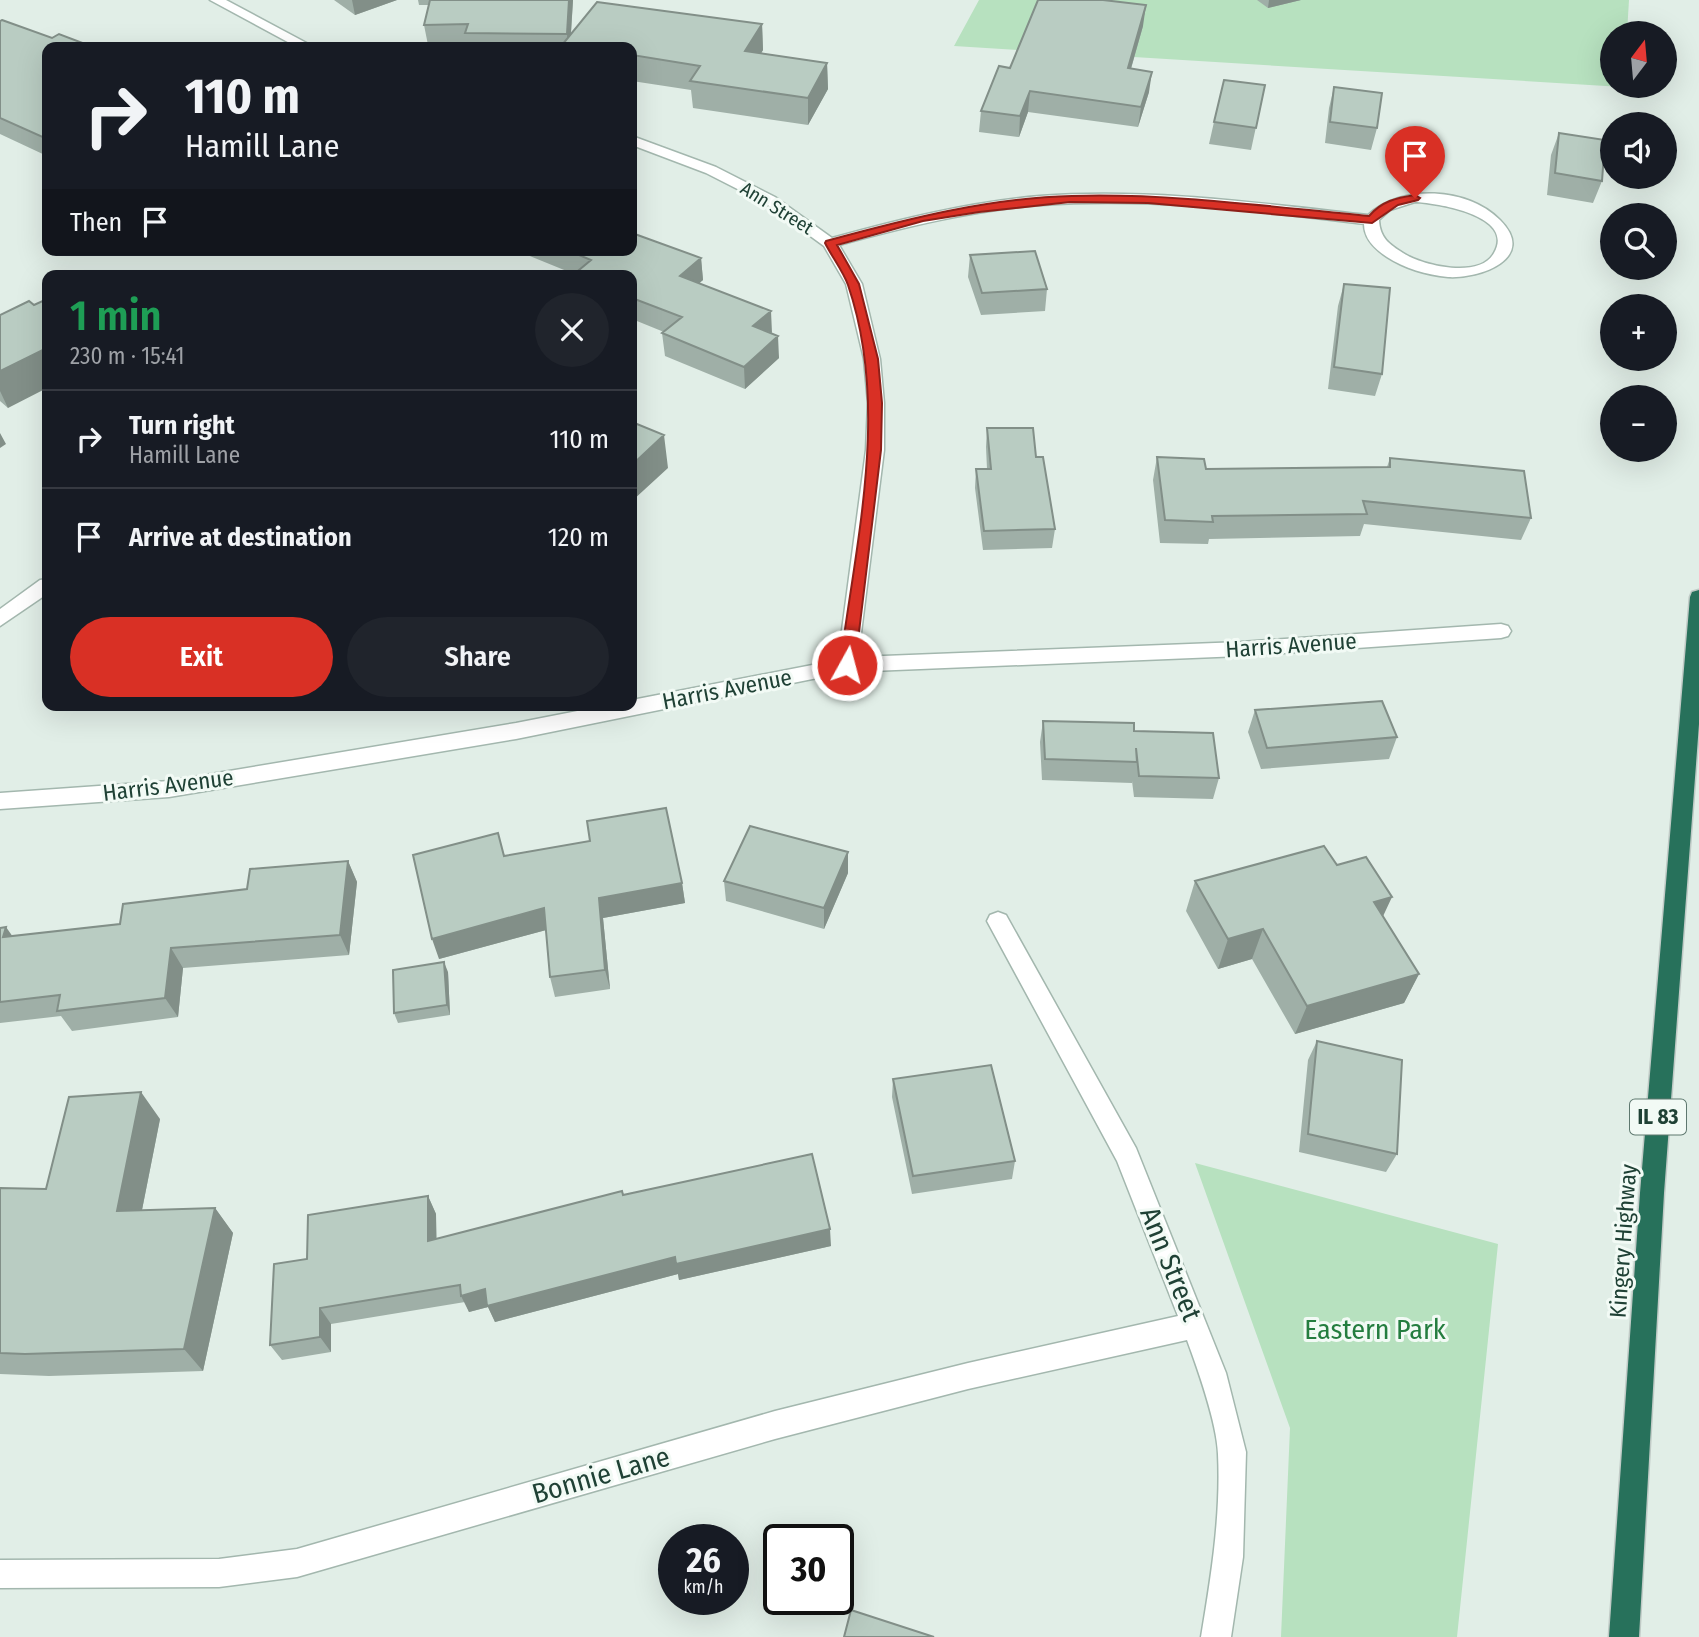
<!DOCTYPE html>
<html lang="en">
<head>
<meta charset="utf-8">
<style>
	:root { --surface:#171b24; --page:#20242c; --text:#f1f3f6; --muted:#9ea1a6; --line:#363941; --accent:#d93025 }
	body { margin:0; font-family:"Fira Sans Condensed",sans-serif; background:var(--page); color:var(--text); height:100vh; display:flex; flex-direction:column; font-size:26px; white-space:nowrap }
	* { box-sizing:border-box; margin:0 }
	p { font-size:23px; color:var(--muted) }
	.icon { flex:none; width:38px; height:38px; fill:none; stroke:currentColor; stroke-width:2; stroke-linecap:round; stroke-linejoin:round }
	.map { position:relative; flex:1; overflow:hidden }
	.sheet { position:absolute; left:42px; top:270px; width:595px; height:441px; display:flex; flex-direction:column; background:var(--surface); border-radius:14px; box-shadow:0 7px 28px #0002 }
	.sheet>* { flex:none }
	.top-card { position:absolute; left:42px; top:42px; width:595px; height:214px; border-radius:14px; box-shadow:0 7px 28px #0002; background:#171b24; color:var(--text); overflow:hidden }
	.needle { width:46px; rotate:16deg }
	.controls { position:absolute; left:1600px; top:21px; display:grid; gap:14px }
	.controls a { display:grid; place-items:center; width:77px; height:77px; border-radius:50%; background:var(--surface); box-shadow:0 7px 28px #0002; font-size:35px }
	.speed { position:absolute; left:658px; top:1524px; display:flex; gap:14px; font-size:35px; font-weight:700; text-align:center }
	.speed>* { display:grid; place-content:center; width:91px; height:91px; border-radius:50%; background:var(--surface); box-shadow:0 7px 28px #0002; line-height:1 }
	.speed small { font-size:18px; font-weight:400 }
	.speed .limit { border:4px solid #111; border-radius:10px; background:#fff; color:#111 }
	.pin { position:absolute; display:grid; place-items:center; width:60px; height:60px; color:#fff; margin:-72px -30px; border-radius:50% 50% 50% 0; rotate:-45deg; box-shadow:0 0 7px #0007 }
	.pin .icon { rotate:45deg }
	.me { position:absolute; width:77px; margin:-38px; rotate:7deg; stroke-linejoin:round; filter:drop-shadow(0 0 5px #0008) }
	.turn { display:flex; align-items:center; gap:24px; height:147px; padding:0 28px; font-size:32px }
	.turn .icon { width:91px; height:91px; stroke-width:2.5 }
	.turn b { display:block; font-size:49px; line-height:60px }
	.then { display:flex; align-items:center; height:66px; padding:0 28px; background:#0003; gap:14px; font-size:26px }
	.round { display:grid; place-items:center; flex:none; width:74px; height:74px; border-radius:37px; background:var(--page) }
	.headline { display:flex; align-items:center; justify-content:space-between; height:119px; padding:0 28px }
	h1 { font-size:42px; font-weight:600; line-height:52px; color:#1e9e55 }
	.cta { display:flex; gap:14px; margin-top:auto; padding:14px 28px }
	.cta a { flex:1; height:80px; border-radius:42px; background:var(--accent); color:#fff; font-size:28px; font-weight:600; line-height:80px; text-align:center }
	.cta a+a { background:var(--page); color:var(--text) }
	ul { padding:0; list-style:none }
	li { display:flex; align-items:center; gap:21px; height:98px; padding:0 28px; border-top:2px solid var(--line) }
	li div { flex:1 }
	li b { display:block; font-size:26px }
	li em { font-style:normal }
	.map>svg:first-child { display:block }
	.green { fill:#b7e1bf }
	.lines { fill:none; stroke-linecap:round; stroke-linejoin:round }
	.minor-casing { stroke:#a3b7ae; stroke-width:3 }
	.highway-casing { stroke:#c0cac6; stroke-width:3 }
	.minor { fill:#fff; fill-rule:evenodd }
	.highway { fill:#27715b; fill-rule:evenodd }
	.wall { fill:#9fafa7 }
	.shaded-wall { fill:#828f88 }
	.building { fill:#b9ccc2; stroke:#828f88; stroke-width:2 }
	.route { fill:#d93025; stroke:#8d1f18; stroke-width:2 }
	.labels { text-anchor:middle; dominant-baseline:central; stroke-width:6; stroke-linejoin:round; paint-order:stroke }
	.far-street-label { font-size:19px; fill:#1f4135; stroke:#f2faf5 }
	.shield { fill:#f2faf5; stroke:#5e786f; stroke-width:2 }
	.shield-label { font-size:21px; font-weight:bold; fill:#1f4135 }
	.street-label { font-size:23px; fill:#1f4135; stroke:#f2faf5 }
	.near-street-label { font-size:28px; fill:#1f4135; stroke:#f2faf5 }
	.near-park-label { font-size:28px; fill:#247d3f; stroke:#f2faf5 }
</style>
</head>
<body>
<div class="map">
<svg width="1699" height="1637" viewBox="0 0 1699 1637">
	<rect width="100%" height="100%" fill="#e1eee7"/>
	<!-- green -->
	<path class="green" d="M979,0H1629L1627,33H1612V86L1622,87L954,46Z
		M1195,1163L1498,1244L1457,1637H1281L1290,1428Z"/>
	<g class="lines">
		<defs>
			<path id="minor" d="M210,0H226L314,47H297Z
				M632,136L716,167L775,197L832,238C900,219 970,202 1040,196C1149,188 1259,203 1368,215C1401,184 1468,187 1500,220C1538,258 1480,279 1448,277C1427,275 1404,268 1387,257C1375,249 1364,239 1364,224C1257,211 1150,197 1042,205C973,210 905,227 839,245L862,284L880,359L884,403V450L858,657L1241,642L1501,624L1508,626L1511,631L1508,636L1501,638L1241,656L847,672L516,739L169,797L0,809V793L169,781L516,723L608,705H632V700L838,660L866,450L868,403L864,359L846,284L824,246L765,203L706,173L632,145ZM1415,202C1436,203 1516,215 1494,253C1480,279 1423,266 1403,253C1389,244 1380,238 1379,220L1390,210Z
				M47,579V594L0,626V609L40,580Z
				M998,912L1006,915L1136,1148L1226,1373L1246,1452L1243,1557L1231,1637H1201C1211,1577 1221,1516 1218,1454C1217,1423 1198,1370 1187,1340L968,1389L775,1439L297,1577L219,1587L0,1588V1560L219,1559L297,1549L775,1411L968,1363L1178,1316L1117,1161L987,921L990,915Z"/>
			<path id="highway" d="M1699,590V724L1664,1193L1639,1637H1609L1640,1193L1690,597L1692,592Z"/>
		</defs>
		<!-- minor casing -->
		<use href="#minor" class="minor-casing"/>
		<!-- highway casing -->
		<use href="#highway" class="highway-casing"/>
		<!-- minor -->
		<use href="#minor" class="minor"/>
		<!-- highway -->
		<use href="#highway" class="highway"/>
	</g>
	<!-- wall -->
	<path class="wall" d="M334,0H397L355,15Z
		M418,0H573L571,34L762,24L763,50L761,53L827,63L828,89L808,125L693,108L691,90L632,81V47H468V44L428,45L424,25L429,5H419Z
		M1257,0H1301L1268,8Z
		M0,21L47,47V156L0,134Z
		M1143,26L1131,69L1149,92L1138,127L1028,112L1019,137L979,132L981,111L1010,68Z
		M1265,85L1251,150L1209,144L1214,122Z
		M1334,87L1377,128L1371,150L1325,143L1329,108Z
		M1559,133L1602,181L1593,203L1547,195L1551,155Z
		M515,250H632L701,258L703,280L699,283L772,334L779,358L745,389L665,356L662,333L664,332L632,319V275L574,274Z
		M970,255L1047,289L1045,311L981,315L968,277Z
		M1344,284L1382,374L1375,396L1328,389L1338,306Z
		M34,305L8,408L0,401V315Z
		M987,428L1036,457L1055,529L1052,548L983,550L975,488L976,469H987L986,447Z
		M1157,457L1206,469L1387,467L1390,458L1531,518L1521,540L1364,524L1360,536L1209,539L1208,544L1160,543L1153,480Z
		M1255,710L1397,737L1389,759L1261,769L1248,732Z
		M1043,721L1134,731L1219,778L1213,799L1134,797L1132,781V783L1042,780L1040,742Z
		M504,856L682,883L685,903L603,918L610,989L555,997L550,977L546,930L439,959Z
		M348,861L357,882L349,955L183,968L178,1017L72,1031L61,1016L0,1023V928L12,936L120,924Z
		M1337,865L1383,916L1419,974L1404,1003L1295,1034L1252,959L1218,969L1186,911L1195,881Z
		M848,873L824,929L726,901L724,881Z
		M448,972L450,1015L398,1023L394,1013Z
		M1317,1041L1397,1154L1386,1172L1299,1152L1308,1060Z
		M893,1079L1015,1161L1012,1179L912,1194L892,1097Z
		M160,1119L142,1210L215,1208L233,1233L203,1371L49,1376L0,1374V1188L46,1189Z
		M623,1195L831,1246L679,1280L678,1274L495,1322L488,1307L469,1312L465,1302L331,1324V1352L282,1360L270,1345L307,1259L428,1196L436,1214V1239Z"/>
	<!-- shaded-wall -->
	<path class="shaded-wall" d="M352,0H397L355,15Z
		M569,0H573L570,46H568L567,34Z
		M1269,0H1301L1268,8Z
		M1146,5L1143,26L1125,89L1128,68Z
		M762,24L763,50L747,77L745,51Z
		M827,63L828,89L808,125V98Z
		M1152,72L1149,92L1138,127L1141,107Z
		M1030,91L1028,112L1019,137L1020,116Z
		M701,258L703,280L682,298L680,276Z
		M771,311L772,333L753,326Z
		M778,336L779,358L745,389L744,367Z
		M47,348V388L8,408L0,391V371Z
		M0,433L6,444L0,448Z
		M664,435L668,468L632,501V465Z
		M848,852V873L824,929V908Z
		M348,861L357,882L349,955L340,935Z
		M682,883L685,903L603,918L610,989L605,970L599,898Z
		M1392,897L1378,927L1374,902Z
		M544,908L550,929L439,959L432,939Z
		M6,927L20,947L3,937Z
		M1263,929L1252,959L1218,969L1228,939Z
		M171,948L183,968L178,1017L165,998Z
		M444,962L448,972L450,1015L447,1005Z
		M1419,974L1404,1003L1295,1034L1307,1006Z
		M141,1092L160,1119L137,1235L117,1211Z
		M428,1196L436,1214L437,1258L428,1241Z
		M215,1208L233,1233L203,1371L184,1349Z
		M830,1229L831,1246L679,1280L678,1274L495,1322L488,1307L469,1312L461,1296L485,1289L675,1257Z
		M320,1308L331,1324V1352L320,1337Z"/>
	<!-- building -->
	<path class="building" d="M430,0H569L567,34L465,33L468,24L424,25Z
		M1038,0H1103L1146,5L1128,68L1152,72L1141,107L1030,91L1020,116L981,111L999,66L1010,68Z
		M597,2L762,24L745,51L827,63L808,98L690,81L700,66L632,55V47H577L562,45Z
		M2,20L52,38L59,34L93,47H47V139L0,118V21Z
		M1224,80L1265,85L1256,128L1214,122Z
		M1334,87L1382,93L1377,128L1330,122Z
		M1559,133L1605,140L1602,181L1555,173Z
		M632,233L701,258L680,276L771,311L753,326L778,336L744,367L662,333L682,317L632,298V275H573L591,260L567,250H632Z
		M1035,251L1047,289L982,293L970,255Z
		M1344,284L1390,288L1382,374L1334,367Z
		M47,299V348L0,371V315L29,301L34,305Z
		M632,422L664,435L632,465Z
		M987,428H1033L1036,457H1043L1055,529L984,531L976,469H991Z
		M1157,457L1204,459L1206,469L1390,467V458L1524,471L1531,518L1363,501L1367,514L1212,516L1213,522L1165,520Z
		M1382,701L1397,737L1267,748L1255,710Z
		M1043,721L1134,723V731L1213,733L1219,778L1139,776L1136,748L1137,762L1045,759Z
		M666,808L682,883L599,898L605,970L550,977L544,908L432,939L413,855L498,833L504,856L590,841L587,821Z
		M750,826L848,852L824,908L724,881Z
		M1324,846L1337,865L1366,857L1392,897L1374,902L1419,974L1307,1006L1263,929L1228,939L1195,881Z
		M348,861L340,935L171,948L165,998L57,1011L60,995L0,1002V928L6,927L3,937L120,924L123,904L247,889L250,869Z
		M444,962L447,1005L394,1013L393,970Z
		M1317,1041L1402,1060L1397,1154L1308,1134Z
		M991,1065L1015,1161L913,1176L893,1079Z
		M141,1092L117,1211L215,1208L184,1349L25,1354L0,1353V1188L46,1189L69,1097Z
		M812,1154L830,1229L676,1264L675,1257L487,1306L485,1289L461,1296L460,1285L320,1308V1337L270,1345L274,1264L307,1259L308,1215L428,1196V1241L622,1191L623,1195Z
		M851,1610L934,1637H844Z"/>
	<!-- route -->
	<path class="route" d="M1415,195L1420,198L1418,200L1398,205L1372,223L1148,203L1070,202L979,212L923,221L837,245L859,284L878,359L882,403L881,450L855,665L847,671L842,669L840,665C856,540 890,408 848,285C843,271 832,257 825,243L826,241C907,219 988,198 1072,196C1171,193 1271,207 1369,216C1382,201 1396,198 1415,195Z"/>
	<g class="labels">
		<!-- far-street labels -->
		<g class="far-street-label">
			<text transform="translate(777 208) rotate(32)">Ann Street</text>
		</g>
		<!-- shield labels -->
		<rect class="shield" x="1630" y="1099.5" width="56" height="35" rx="5"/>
		<g class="shield-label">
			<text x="1658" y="1117">IL 83</text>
		</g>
		<!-- street labels -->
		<g class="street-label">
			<text transform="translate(1291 645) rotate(-4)">Harris Avenue</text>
			<text transform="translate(727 689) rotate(-11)">Harris Avenue</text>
			<text transform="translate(168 785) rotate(-7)">Harris Avenue</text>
			<text transform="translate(1623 1241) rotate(-86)">Kingery Highway</text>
		</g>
		<!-- near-street labels -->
		<g class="near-street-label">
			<text transform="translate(1171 1264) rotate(68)">Ann Street</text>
			<text transform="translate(601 1475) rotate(-16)">Bonnie Lane</text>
		</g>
		<!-- near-park labels -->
		<g class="near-park-label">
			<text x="1375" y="1329">Eastern Park</text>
		</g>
	</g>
</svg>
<div class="controls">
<a><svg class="needle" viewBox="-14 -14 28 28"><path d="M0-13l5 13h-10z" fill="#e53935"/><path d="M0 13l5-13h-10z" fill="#9ea1a6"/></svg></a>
<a><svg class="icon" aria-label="sound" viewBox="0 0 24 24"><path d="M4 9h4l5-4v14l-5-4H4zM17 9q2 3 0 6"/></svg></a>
<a><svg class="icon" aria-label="search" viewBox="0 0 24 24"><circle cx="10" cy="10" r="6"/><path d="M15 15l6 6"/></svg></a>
<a>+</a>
<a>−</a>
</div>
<div class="speed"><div>26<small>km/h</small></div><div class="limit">30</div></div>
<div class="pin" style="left:1415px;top:198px;background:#d93025"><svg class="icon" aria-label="arrive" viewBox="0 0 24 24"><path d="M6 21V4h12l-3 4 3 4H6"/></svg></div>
<svg class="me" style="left:847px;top:665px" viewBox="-20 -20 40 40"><circle r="17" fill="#d93025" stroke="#fff" stroke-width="3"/><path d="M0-11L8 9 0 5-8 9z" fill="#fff"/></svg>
<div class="top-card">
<div class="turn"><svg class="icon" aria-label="right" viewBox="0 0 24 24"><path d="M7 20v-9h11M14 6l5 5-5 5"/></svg><div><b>110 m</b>Hamill Lane</div></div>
<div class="then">Then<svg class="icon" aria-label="arrive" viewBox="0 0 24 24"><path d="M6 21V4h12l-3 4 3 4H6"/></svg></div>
</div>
<section class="sheet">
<div class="headline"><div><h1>1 min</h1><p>230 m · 15:41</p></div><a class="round"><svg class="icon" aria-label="close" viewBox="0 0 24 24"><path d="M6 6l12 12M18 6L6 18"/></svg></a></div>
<ul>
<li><svg class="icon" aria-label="right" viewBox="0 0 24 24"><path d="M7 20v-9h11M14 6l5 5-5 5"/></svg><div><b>Turn right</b><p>Hamill Lane</p></div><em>110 m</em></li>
<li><svg class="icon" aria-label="arrive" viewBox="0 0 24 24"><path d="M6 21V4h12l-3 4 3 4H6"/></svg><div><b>Arrive at destination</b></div><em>120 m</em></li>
</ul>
<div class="cta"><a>Exit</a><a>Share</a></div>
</section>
</div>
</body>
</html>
